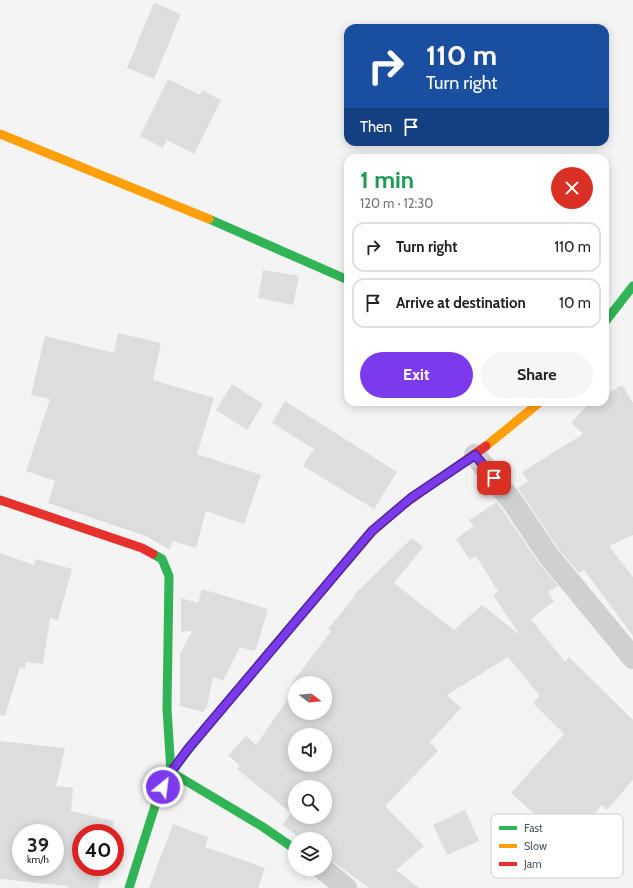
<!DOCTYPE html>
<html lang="en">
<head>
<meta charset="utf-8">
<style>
	:root { --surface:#fff; --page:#f6f6f6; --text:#222; --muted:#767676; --line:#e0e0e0; --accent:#7c3aed }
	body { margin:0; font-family:Cabin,sans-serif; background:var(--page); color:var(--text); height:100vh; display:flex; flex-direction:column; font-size:15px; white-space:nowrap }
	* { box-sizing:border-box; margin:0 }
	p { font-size:13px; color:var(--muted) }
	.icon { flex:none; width:22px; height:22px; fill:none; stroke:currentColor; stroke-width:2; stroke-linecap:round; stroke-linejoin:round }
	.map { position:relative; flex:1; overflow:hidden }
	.sheet { position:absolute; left:344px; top:154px; width:265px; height:252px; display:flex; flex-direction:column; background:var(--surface); border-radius:12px; box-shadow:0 2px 10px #0003 }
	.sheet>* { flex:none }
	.hud { position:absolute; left:344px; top:24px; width:265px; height:122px; border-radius:12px; box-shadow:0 2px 10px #0003; background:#1a4fa0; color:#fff; overflow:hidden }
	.needle { width:26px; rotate:106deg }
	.tools { position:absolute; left:288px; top:676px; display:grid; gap:8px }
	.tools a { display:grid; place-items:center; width:44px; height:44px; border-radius:50%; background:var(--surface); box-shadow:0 2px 10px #0003; font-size:20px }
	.speed { position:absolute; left:12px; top:824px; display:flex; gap:8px; font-size:20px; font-weight:700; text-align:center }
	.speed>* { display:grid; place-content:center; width:52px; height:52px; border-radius:50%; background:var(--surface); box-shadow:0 2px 10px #0003; line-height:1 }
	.speed small { font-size:10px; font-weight:400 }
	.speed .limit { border:6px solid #d22; background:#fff; color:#111 }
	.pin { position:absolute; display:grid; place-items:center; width:34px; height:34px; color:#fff; margin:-17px; border-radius:8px; box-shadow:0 2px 6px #0006 }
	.me { position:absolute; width:44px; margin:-22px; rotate:29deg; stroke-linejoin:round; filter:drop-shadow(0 0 3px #0008) }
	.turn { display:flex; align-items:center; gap:14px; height:84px; padding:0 16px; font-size:18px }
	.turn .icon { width:52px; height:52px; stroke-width:2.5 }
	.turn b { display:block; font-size:28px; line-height:34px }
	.then { display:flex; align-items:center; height:38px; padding:0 16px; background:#0003; gap:8px; font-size:15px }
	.round { display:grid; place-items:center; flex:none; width:42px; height:42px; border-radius:21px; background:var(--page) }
	.head { display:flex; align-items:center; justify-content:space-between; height:68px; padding:0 16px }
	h1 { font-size:24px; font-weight:800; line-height:30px; color:#1e9e55 }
	.primary-button { display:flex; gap:8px; margin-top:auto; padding:8px 16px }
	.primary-button a { flex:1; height:46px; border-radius:24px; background:var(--accent); color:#fff; font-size:16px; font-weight:800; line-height:46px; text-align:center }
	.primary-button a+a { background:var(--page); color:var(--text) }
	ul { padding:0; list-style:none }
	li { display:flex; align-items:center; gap:12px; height:50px; margin:0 8px 6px; padding:0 8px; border:2px solid var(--line); border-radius:12px }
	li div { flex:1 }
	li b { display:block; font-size:15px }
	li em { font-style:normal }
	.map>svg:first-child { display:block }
	.building { fill:#ddddde; fill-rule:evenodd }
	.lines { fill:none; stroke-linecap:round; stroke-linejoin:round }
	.street { stroke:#ced0d2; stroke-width:22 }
	.fast { stroke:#30b455; stroke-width:9 }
	.slow { stroke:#ff9f0a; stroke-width:9 }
	.jam { stroke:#e5322d; stroke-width:9 }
	.route-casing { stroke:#51269a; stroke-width:10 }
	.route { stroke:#7c3aed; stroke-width:7 }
	.key { fill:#fff; stroke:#c9ccd0; stroke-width:1 }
	.key-label { font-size:11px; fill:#4a5661 }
</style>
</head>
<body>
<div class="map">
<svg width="633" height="888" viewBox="0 0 633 888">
	<rect width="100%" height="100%" fill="#f4f4f4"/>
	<!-- building -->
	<path class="building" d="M154,3L181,14L154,79L127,68Z
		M168,79L200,95L202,90L221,100L194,154L167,140L163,148L140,136Z
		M263,270L299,276L293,305L258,298Z
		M118,333L161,343L153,380L214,398L197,454L261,475L244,524L206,511L196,548L172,541L170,550L146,536L48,503L55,481L26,471L50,399L31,395L45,336L114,353Z
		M232,384L263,404L247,430L216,410Z
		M622,385L633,403V535L609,546L633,577V636L584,570L579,573L558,548L518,488L528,481L522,472L583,434L571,422L589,404L592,402H605V395Z
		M285,401L397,472L374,509L303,466L314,449L272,423Z
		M497,502L538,562L558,586L548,592L554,601L531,619L565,662L569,657L633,720V780L607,810L602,805L568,844L511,793L564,734L533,703L540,696L508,657L447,695L461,708L430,742L438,751L385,806L424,846L396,870L419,888H369L325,856V839H302L282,825L291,813L237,769L240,766L228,755L246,736L256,745L295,689V713H325V683H295V686L292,683L331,631L328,629L355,596L354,595L412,538L423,547L394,583L454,630L482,605L520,635L493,595L498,591L476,556L470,560L456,539L474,526L469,520ZM295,735H325V765H295ZM295,787H325V817H295Z
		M0,553L34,565L36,559L72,569L58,620L50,618L43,664L26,662L25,668L20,667L5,716L0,715Z
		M202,589L268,609L256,649L254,651L240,647L223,681L213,677L207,707L203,712L180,706V654L192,631L181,632V598L198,603Z
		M0,741L65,748L56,786L73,788L71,811L114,821L111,833H81V867H103L98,888H68V886L0,879ZM21,833H55V867H21Z
		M465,810L479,841L447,855L433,825Z
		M173,824L208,837L205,847L265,868L258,888H149Z"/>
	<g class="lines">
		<!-- street -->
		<path class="street" d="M475,455L512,501L548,555L633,658
			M323,869L346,888"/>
		<!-- fast -->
		<path class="fast" d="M209,219L348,280
			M605,322L633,286
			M153,554L162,559L169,576L167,709L171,772
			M171,772L263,827L295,849
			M129,888L155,806L171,772L206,727L307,608"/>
		<!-- slow -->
		<path class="slow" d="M0,134L209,219
			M486,446L540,402
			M307,608L373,531L404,504"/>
		<!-- jam -->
		<path class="jam" d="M0,500L142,548L153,554
			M404,504L486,446"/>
	</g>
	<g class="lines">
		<defs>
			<path id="route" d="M163,787L171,772L188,749L372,531L411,498L475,455L494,478"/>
		</defs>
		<!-- route casing -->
		<use href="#route" class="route-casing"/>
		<!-- route -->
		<use href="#route" class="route"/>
	</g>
	<!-- legend -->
	<rect x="491" y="814" width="132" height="64" rx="6" class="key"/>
	<rect x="499" y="826" width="18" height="4" fill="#30b455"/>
	<rect x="499" y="844" width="18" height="4" fill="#ff9f0a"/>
	<rect x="499" y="862" width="18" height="4" fill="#e5322d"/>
	<g class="key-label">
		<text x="524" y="832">Fast</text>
		<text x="524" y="850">Slow</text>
		<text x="524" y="868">Jam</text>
	</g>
</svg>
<div class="tools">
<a><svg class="needle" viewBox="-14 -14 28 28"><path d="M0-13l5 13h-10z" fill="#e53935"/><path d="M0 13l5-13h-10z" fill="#767676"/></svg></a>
<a><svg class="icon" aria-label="sound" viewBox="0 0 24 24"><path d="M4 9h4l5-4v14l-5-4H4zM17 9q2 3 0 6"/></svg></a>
<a><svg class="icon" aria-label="search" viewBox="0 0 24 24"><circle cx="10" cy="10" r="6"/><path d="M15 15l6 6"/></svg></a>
<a><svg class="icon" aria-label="layers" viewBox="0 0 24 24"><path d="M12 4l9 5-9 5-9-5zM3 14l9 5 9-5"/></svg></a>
</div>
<div class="speed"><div>39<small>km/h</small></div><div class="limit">40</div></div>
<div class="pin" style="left:494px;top:478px;background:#d93025"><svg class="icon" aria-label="arrive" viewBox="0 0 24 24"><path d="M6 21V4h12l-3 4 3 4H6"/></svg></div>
<svg class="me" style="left:163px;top:787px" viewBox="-20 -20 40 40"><circle r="17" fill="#7c3aed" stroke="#fff" stroke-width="3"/><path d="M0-11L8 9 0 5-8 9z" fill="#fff"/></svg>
<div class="hud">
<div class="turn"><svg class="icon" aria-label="right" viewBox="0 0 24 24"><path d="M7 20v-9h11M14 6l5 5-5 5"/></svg><div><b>110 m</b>Turn right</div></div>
<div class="then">Then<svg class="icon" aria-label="arrive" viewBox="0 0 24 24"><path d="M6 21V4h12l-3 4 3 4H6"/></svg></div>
</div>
<section class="sheet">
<div class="head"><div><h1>1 min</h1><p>120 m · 12:30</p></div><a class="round" style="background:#d93025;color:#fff"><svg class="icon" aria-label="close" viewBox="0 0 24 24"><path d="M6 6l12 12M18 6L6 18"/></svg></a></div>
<ul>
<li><svg class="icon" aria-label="right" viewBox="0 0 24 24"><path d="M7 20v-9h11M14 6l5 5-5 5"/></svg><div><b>Turn right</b></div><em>110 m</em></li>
<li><svg class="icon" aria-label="arrive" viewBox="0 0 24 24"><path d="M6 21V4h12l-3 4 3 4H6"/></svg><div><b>Arrive at destination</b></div><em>10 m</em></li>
</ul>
<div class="primary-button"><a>Exit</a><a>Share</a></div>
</section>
</div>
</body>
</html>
